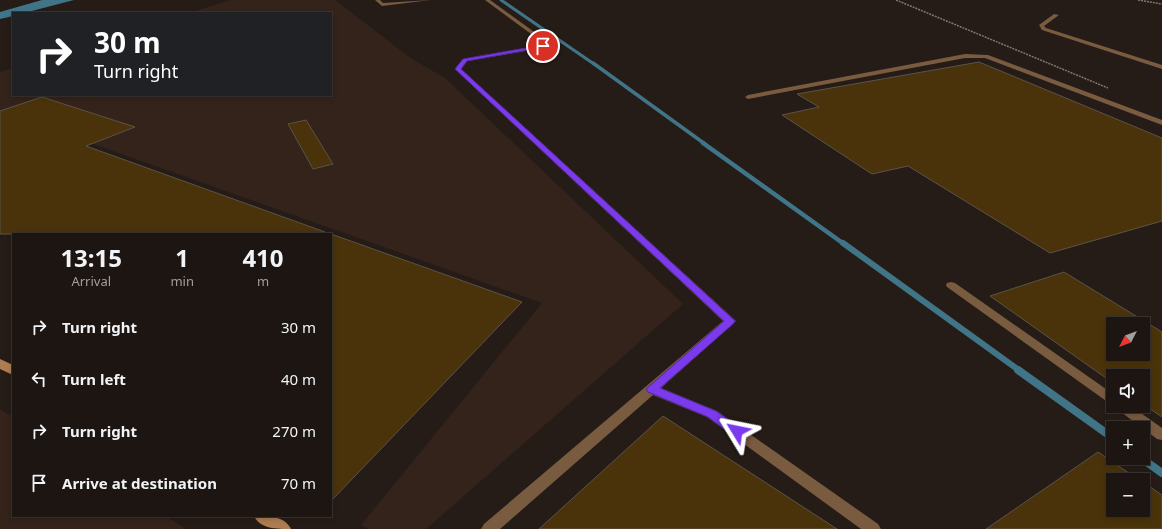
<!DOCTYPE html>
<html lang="en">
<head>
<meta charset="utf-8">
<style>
	:root { --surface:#1c1511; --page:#29221f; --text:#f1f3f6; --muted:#a09f9f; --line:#3a3431 }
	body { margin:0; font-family:"Noto Sans",sans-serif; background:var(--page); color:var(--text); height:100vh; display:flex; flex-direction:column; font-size:15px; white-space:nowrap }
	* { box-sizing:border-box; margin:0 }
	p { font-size:13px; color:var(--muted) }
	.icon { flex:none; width:22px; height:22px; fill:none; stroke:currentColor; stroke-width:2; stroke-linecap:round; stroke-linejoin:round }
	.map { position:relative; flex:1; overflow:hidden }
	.side { position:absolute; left:12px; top:233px; width:320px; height:284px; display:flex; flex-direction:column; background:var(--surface); border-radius:0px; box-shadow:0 2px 6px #0003,0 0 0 1px var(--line) }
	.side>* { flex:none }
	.hud { position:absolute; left:12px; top:12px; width:320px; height:84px; border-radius:0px; box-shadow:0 2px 6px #0003,0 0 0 1px var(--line); background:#202124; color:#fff; overflow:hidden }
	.needle { width:26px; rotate:228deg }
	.buttons { position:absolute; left:1106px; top:317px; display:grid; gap:8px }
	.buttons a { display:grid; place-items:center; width:44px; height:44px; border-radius:0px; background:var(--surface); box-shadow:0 2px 6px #0003,0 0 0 1px var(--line); font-size:20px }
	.pin { position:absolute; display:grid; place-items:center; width:34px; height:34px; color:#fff; margin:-17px; border:2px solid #fff; border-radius:50%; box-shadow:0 1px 4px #0007 }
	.me { position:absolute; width:44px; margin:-22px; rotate:305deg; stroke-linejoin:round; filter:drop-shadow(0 0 3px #0008) }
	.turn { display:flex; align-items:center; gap:14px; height:84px; padding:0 16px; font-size:18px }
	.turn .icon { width:52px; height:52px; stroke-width:2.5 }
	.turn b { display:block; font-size:28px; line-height:34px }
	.eta { display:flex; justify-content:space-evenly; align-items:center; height:68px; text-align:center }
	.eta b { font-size:24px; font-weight:700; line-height:28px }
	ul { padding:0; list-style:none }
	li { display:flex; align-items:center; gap:12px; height:52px; padding:0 16px }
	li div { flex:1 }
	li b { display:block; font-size:15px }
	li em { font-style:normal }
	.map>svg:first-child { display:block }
	.built { fill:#33231b }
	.water { fill:#407588 }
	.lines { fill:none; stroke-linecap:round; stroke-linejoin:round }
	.stream-far4 { stroke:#407588; stroke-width:3 }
	.stream-far3 { stroke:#407588; stroke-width:3.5 }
	.stream-far2 { stroke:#407588; stroke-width:4.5 }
	.stream-far1 { stroke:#407588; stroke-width:6 }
	.stream { stroke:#407588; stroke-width:8 }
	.building { fill:#4a330a; stroke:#5b5349; fill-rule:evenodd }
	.path { stroke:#807873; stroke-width:1.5; stroke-dasharray:2 1; stroke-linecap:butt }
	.service { fill:#795b40; fill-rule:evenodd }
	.secondary { fill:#ad7d51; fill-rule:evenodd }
	.route { fill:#7c3aed; stroke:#51269a }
</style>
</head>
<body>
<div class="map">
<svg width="1162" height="529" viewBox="0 0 1162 529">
	<rect width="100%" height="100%" fill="#261c17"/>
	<!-- built -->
	<path class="built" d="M230,0H335L412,59L445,78L683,304L426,529H368L361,525L542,303L0,111V72L13,68V95H331V13H189Z
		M0,409L13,417V516H166L186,529H0Z"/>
	<!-- water -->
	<path class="water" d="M42,0H74L24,13H13V16L0,19V12Z"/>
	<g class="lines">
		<!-- stream-far4 -->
		<path class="stream-far4" d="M501,0L594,64"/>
		<!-- stream-far3 -->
		<path class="stream-far3" d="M593,63L705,144"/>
		<!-- stream-far2 -->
		<path class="stream-far2" d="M703,143L844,244"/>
		<!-- stream-far1 -->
		<path class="stream-far1" d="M843,243L1020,371"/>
		<!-- stream -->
		<path class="stream" d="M1018,370L1113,438
			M1141,458L1162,473"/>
	</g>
	<!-- building -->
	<path class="building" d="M979,62L1162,138V221L1050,253L908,166L872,174L782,115L819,107L797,94Z
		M42,97L135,127L86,146L325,232V234H0V111Z
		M306,120L333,164L313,169L288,124Z
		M331,234L522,302L331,501Z
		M1064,272L1162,332V417L1143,404V376H1113V383L990,296ZM1113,324H1143V354H1113Z
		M663,416L837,529H539Z
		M1098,452L1139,480H1113V510H1143V482L1162,495V529H986Z"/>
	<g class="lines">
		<!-- path -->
		<path class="path" d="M896,0L1108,88
			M1138,0L1162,4"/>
		<!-- service -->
		<path class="service" d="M375,0H380L383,3L431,0L382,6Z
			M485,0H490L548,42L543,48L467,61L461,69L736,321L661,388L717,411L878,524L881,529H861L707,417L653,395L500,529H481L484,524L723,321L456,70L455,69L463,59L541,45L542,42Z
			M1054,14L1059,15L1044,26L1046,28L1162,65V69L1042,30L1039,25Z
			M965,54L988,55L1162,120V125L985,58H965L748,99L745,97L748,95Z
			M951,282L955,283L1113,394V405L1109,403L947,287L946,285L947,283Z
			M1116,406H1131L1162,428V440L1157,439L1117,409Z"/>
		<!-- secondary -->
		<path class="secondary" d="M0,359L13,365V375L0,369Z
			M254,516C267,516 284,515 291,529C277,529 260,529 254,516Z"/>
	</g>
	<!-- route -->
	<path class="route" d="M543,45L545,47L467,61L461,69L733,319L735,321L733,324L660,388L716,411L741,428L743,431L741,435H732L708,417L648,392L646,389L724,321L455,69L463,59Z"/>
</svg>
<div class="buttons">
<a><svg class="needle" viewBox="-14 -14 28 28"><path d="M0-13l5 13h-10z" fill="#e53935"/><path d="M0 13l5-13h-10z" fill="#a09f9f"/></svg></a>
<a><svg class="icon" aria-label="sound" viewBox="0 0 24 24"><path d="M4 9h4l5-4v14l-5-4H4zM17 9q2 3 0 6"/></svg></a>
<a>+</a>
<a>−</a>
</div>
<div class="pin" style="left:543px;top:46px;background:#d93025"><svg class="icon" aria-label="arrive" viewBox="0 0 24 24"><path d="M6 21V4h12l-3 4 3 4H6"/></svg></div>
<svg class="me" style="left:737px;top:431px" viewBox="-20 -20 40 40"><path d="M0-17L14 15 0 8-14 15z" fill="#7c3aed" stroke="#fff" stroke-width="4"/></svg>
<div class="hud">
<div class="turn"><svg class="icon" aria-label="right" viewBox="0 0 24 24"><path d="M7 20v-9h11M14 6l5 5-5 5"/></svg><div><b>30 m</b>Turn right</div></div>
</div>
<section class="side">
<div class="eta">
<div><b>13:15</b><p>Arrival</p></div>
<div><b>1</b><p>min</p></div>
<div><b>410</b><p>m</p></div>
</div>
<ul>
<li><svg class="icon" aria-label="right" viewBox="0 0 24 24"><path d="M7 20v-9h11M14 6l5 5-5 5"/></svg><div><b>Turn right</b></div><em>30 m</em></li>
<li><svg class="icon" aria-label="left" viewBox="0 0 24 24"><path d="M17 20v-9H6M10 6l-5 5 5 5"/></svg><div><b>Turn left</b></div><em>40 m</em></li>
<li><svg class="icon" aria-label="right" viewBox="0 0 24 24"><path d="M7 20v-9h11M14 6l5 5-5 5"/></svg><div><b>Turn right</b></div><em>270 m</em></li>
<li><svg class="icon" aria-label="arrive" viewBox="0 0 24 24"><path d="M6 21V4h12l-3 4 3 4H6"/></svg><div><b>Arrive at destination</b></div><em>70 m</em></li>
</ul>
</section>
</div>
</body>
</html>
